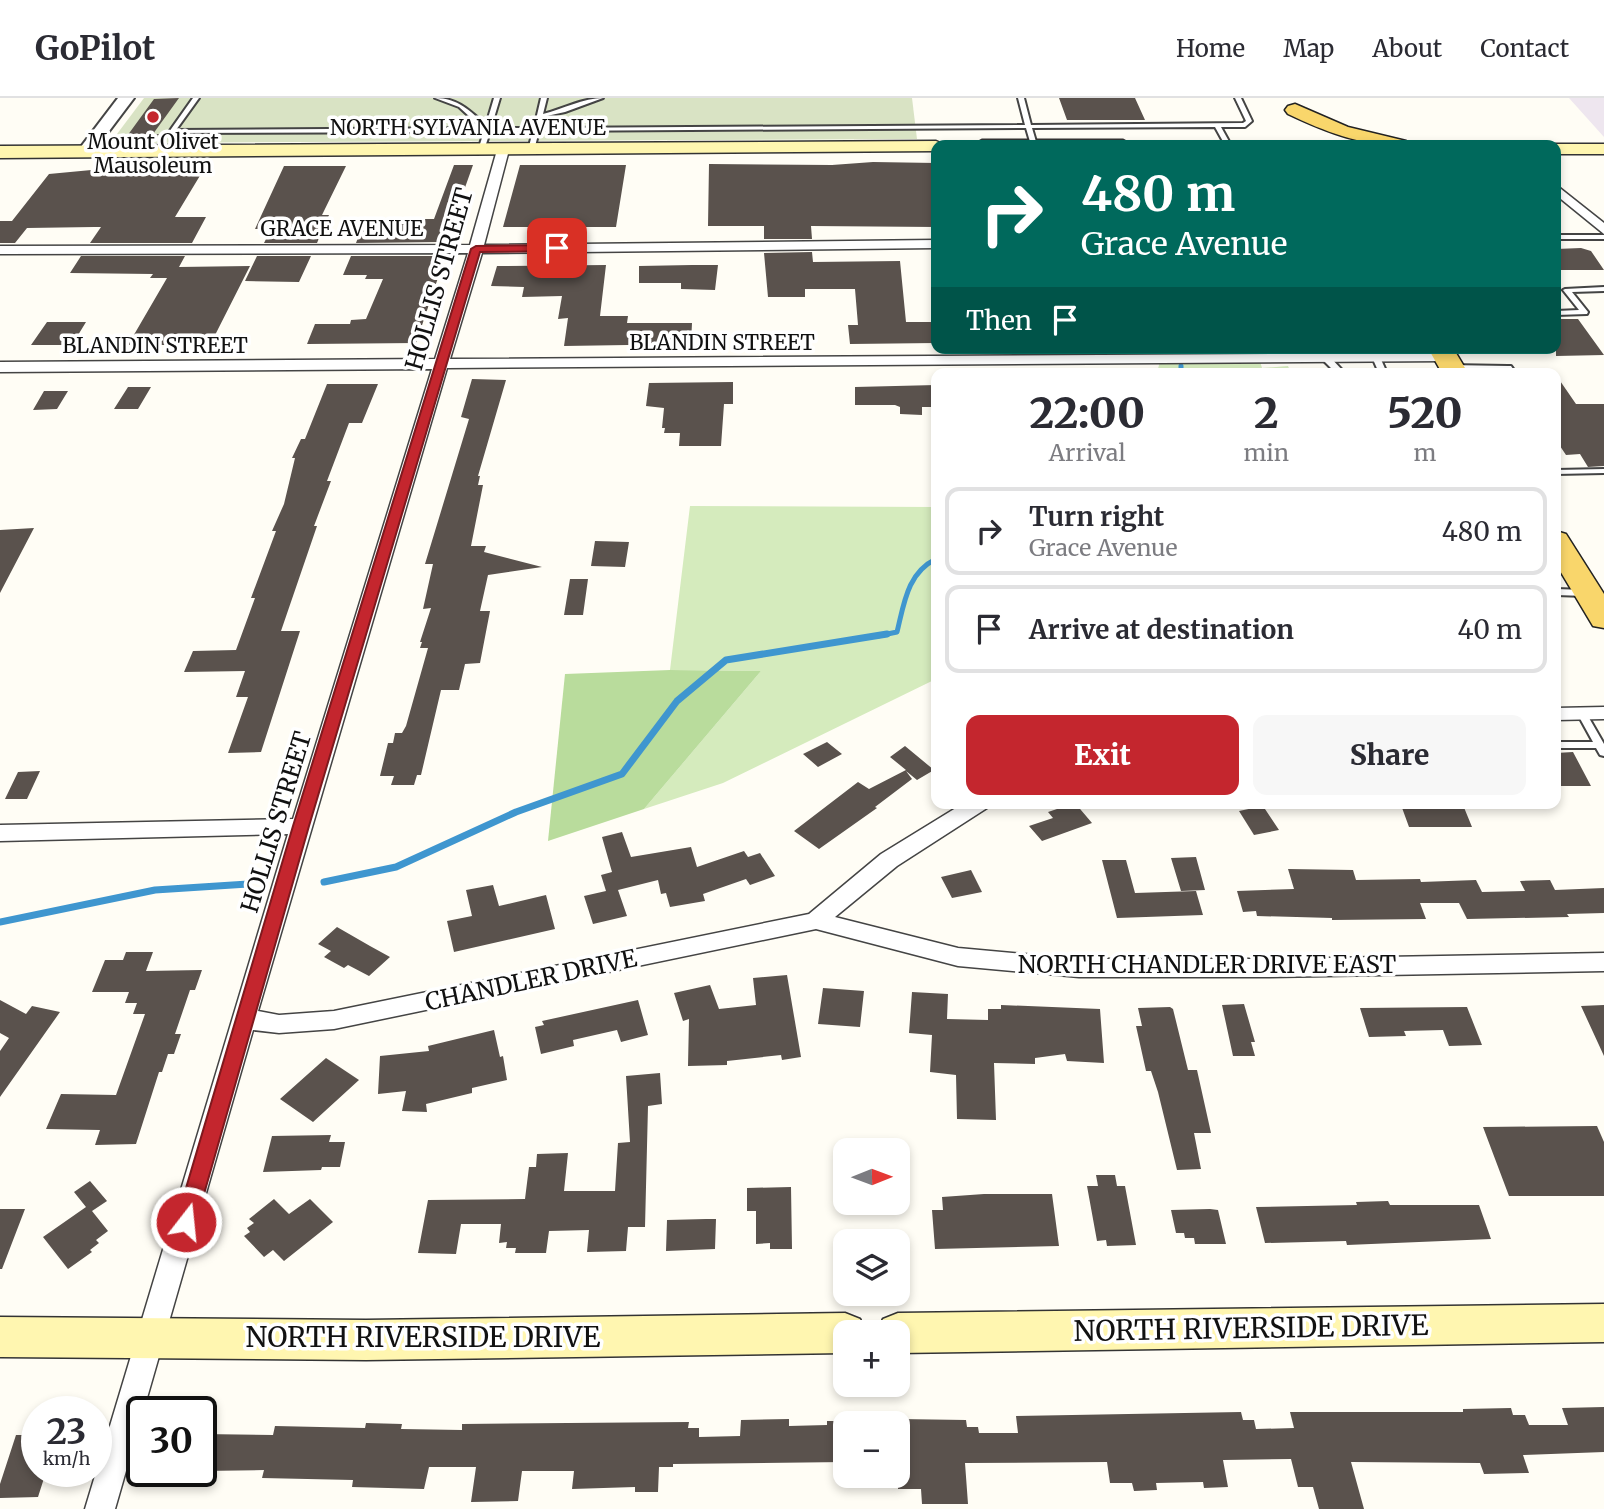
<!DOCTYPE html>
<html lang="en">
<head>
<meta charset="utf-8">
<style>
	:root { --surface:#fff; --page:#f7f7f7; --text:#2b2b33; --muted:#7c7c81; --line:#e1e1e2; --accent:#c4262e }
	body { margin:0; font-family:Merriweather,serif; background:var(--page); color:var(--text); height:100vh; display:flex; flex-direction:column; font-size:26px; white-space:nowrap }
	* { box-sizing:border-box; margin:0 }
	p { font-size:23px; color:var(--muted) }
	.icon { flex:none; width:38px; height:38px; fill:none; stroke:currentColor; stroke-width:2; stroke-linecap:round; stroke-linejoin:round }
	.map { position:relative; flex:1; overflow:hidden }
	.drawer { position:absolute; left:931px; top:270px; width:630px; height:441px; display:flex; flex-direction:column; background:var(--surface); border-radius:14px; box-shadow:0 4px 10px #0003 }
	.drawer>* { flex:none }
	.top-card { position:absolute; left:931px; top:42px; width:630px; height:214px; border-radius:14px; box-shadow:0 4px 10px #0003; background:#00695c; color:#fff; overflow:hidden }
	.needle { width:46px; rotate:89deg }
	.tools { position:absolute; left:833px; top:1040px; display:grid; gap:14px }
	.tools a { display:grid; place-items:center; width:77px; height:77px; border-radius:14px; background:var(--surface); box-shadow:0 4px 10px #0003; font-size:35px }
	.speed { position:absolute; left:21px; top:1298px; display:flex; gap:14px; font-size:35px; font-weight:700; text-align:center }
	.speed>* { display:grid; place-content:center; width:91px; height:91px; border-radius:50%; background:var(--surface); box-shadow:0 4px 10px #0003; line-height:1 }
	.speed small { font-size:18px; font-weight:400 }
	.speed .limit { border:4px solid #111; border-radius:10px; background:#fff; color:#111 }
	.pin { position:absolute; display:grid; place-items:center; width:60px; height:60px; color:#fff; margin:-30px; border-radius:14px; box-shadow:0 4px 10px #0006 }
	.me { position:absolute; width:77px; margin:-38px; rotate:16deg; stroke-linejoin:round; filter:drop-shadow(0 0 5px #0008) }
	.turn { display:flex; align-items:center; gap:24px; height:147px; padding:0 35px; font-size:32px }
	.turn .icon { width:91px; height:91px; stroke-width:2.5 }
	.turn b { display:block; font-size:49px; line-height:60px }
	.then { display:flex; align-items:center; height:66px; padding:0 35px; background:#0003; gap:14px; font-size:26px }
	.eta { display:flex; justify-content:space-evenly; align-items:center; height:119px; text-align:center }
	.eta b { font-size:42px; font-weight:800; line-height:49px }
	.button { display:flex; gap:14px; margin-top:auto; padding:14px 35px }
	.button a { flex:1; height:80px; border-radius:14px; background:var(--accent); color:#fff; font-size:28px; font-weight:800; line-height:80px; text-align:center }
	.button a+a { background:var(--page); color:var(--text) }
	ul { padding:0; list-style:none }
	li { display:flex; align-items:center; gap:21px; height:88px; margin:0 14px 10px; padding:0 21px; border:4px solid var(--line); border-radius:14px }
	li div { flex:1 }
	li b { display:block; font-size:26px }
	li em { font-style:normal }
	header { display:flex; align-items:center; gap:42px; box-sizing:border-box; height:98px; padding:0 35px; background:var(--surface); border-bottom:2px solid var(--line) }
	header strong { font-size:33px }
	nav { display:flex; gap:38px; margin-inline-start:auto; font-size:24px }
	.map>svg:first-child { display:block }
	.industrial { fill:#eee6ef }
	.green { fill:#d5ebbd }
	.forest { fill:#b9dc9c }
	.cemetery { fill:#d9e3c4 }
	.lines { fill:none; stroke-linecap:round; stroke-linejoin:round }
	.stream-far1 { stroke:#3f96cf; stroke-width:5 }
	.stream { stroke:#3f96cf; stroke-width:7 }
	.building { fill:#5a524d }
	.service-casing { stroke:#444; stroke-width:4 }
	.minor-casing { stroke:#444; stroke-width:3 }
	.tertiary-casing { stroke:#444; stroke-width:4 }
	.secondary-casing { stroke:#333; stroke-width:3 }
	.primary-casing { stroke:#222; stroke-width:3 }
	.service { fill:#fff; fill-rule:evenodd }
	.minor { fill:#fff; fill-rule:evenodd }
	.tertiary { fill:#fff; fill-rule:evenodd }
	.secondary { fill:#fff6b0; fill-rule:evenodd }
	.primary { fill:#f9d66b; fill-rule:evenodd }
	.route { fill:#c4262e; stroke:#7f191e; stroke-width:2 }
	.poi-dot { fill:#c4262e; stroke:#fff; stroke-width:2.5 }
	.labels { text-anchor:middle; dominant-baseline:central; stroke-width:7; stroke-linejoin:round; paint-order:stroke }
	.far-street-label { font-size:21px; fill:#111; stroke:#fff }
	.far-poi-label { font-size:21px; fill:#111; stroke:#fff }
	.street-label { font-size:24px; fill:#111; stroke:#fff }
	.near-street-label { font-size:28px; fill:#111; stroke:#fff }
</style>
</head>
<body>
<header>
<strong>GoPilot</strong>
<nav><a>Home</a><a>Map</a><a>About</a><a>Contact</a></nav>
</header>
<div class="map">
<svg width="1604" height="1411" viewBox="0 0 1604 1411">
	<rect width="100%" height="100%" fill="#fffdf5"/>
	<!-- industrial -->
	<path class="industrial" d="M1569,0H1604V39Z"/>
	<!-- green -->
	<path class="green" d="M1104,250H1256L1262,270L1288,268L1291,275H1157L1162,255L1105,253Z
		M690,408L936,409V581L723,685L644,711L761,573L670,572Z"/>
	<!-- forest -->
	<path class="forest" d="M670,572L761,573L644,711L548,743L565,576Z"/>
	<!-- cemetery -->
	<path class="cemetery" d="M144,0H912L917,41L122,45L114,40Z"/>
	<g class="lines">
		<!-- stream-far1 -->
		<path class="stream-far1" d="M1184,250V254
			M1181,268V275
			M878,538L897,534C904,506 907,475 936,461"/>
		<!-- stream -->
		<path class="stream" d="M324,784L396,769L516,714L622,676L677,603L726,562L887,536
			M0,824L155,792L248,786"/>
	</g>
	<!-- building -->
	<path class="building" d="M179,0L153,36H159L153,45H122L154,1Z
		M1059,0H1135L1145,22H1067Z
		M109,62H140L133,70L204,71L175,119H206L192,145H90L101,129H94L27,130L15,145H0V123H12L49,76L102,71Z
		M873,64L936,65V129L811,128L812,141H764V128H708L709,66L832,67Z
		M454,67H473L451,129H446L441,144L356,145L365,121H434Z
		M520,67H626L616,129H503Z
		M284,68H346L322,117H329L317,145H264L271,131H255Z
		M1581,150L1591,153L1604,172H1556V151Z
		M812,154L813,164L900,163L906,224H936V245L850,246L848,227H858L855,191H805V199H768L764,155Z
		M81,158H185L179,169L250,168L210,247H128L167,180H150L153,176L70,175Z
		M257,158H311L299,184L245,183Z
		M351,158H436L434,165H443L416,245L307,246L315,226H350L351,222L366,221L383,181H365L367,177H343Z
		M606,167L600,218H628L627,225H692L691,246L564,248L568,220L558,221L562,198L522,199L524,189L491,188L497,168Z
		M692,167H718L715,192L681,191V185H639V168Z
		M1556,221H1578L1604,257L1556,258Z
		M47,224H86L72,247H31Z
		M1556,277L1576,306H1604V368L1588,369L1580,356L1566,357L1556,342Z
		M472,281L506,282L478,378H480L478,387H483L471,448H486L484,454L542,469L488,477L480,513H490L480,565L465,566L459,592H441L421,677H417L414,687H391L394,678H380L388,645H393L395,635H402L406,628L428,550H420L422,544H420L431,510L423,511L433,466H425L469,321L461,319Z
		M733,284V306H724L721,348H679L680,335H664L665,330H662L664,310L646,308L649,285Z
		M327,286H378L362,325H349L327,383H331L314,428H317L281,533H300L261,654L228,655L248,599H236L245,573L184,574L193,553L236,552L255,500H251L276,433H272L284,406L295,360H292L301,341H305Z
		M936,287V309H922V317L900,316V309L895,307H855V289Z
		M128,289H151L138,311H114Z
		M44,293H68L57,311L33,312Z
		M34,430L0,495V432Z
		M595,443L629,444L625,469L591,468Z
		M570,481H588L583,517H564Z
		M827,644L842,656L818,669L803,656Z
		M905,648L934,672L917,682L906,673L912,681L875,709L877,710L819,751L794,733L858,684L869,691L906,672L890,659Z
		M1573,654L1591,688H1556V655Z
		M40,673L27,701H5L18,674Z
		M1075,705L1092,725L1042,743L1029,728L1053,720L1048,714Z
		M1401,707H1463L1472,729H1409Z
		M1263,708L1279,732L1254,737L1239,713Z
		M622,734L631,759L691,749L697,769L744,753L748,759L760,755L775,778L750,787L746,781L703,796L705,803L670,809L666,795L661,796L658,782L618,792L627,818L593,826L584,798L606,793L601,777L612,774L602,739Z
		M1196,759L1205,792L1181,793L1171,760Z
		M1102,762H1126L1135,795L1196,793L1203,817L1117,820Z
		M1288,771L1353,772L1356,782L1420,781L1421,784L1476,782L1482,794L1525,793L1520,783L1550,782L1555,792L1604,790V815L1567,816L1569,819L1467,821L1459,805H1420L1426,821L1332,822V820L1257,818L1256,813L1243,814L1237,793L1294,791Z
		M971,772L982,794L952,800L941,779Z
		M493,787L499,808L546,797L555,831L454,854L447,823L472,818L466,792Z
		M337,829L370,848L390,859L369,878L348,867L344,870L324,859L331,853L318,846Z
		M126,854H153L146,873L202,872L195,892H190L175,936H181L174,956H168L162,974H159L136,1046L95,1047L100,1032L46,1031L61,996L116,997L145,916H133L137,905H125L129,894H92L105,862H123Z
		M787,877L801,959L782,962L781,957L727,963V967L688,968L689,921L683,923L674,895L710,887L719,911L756,907L753,880Z
		M823,890L864,893L860,929L818,926Z
		M912,894L948,896L947,921L988,922V911H1001V907L1100,911L1104,965L1067,963L1065,956L1035,960V966L994,965L996,1022L957,1021L956,977L930,974L932,937L909,935Z
		M0,902L26,916L32,908L60,914L0,999V953L9,940L0,935Z
		M638,902L648,937L621,944L617,932L573,942L574,948L541,956L535,929L544,927L542,923Z
		M1244,906L1255,944H1251L1255,958H1233L1222,907Z
		M1604,907V958L1581,908Z
		M1170,909L1173,911L1188,972H1197L1211,1035H1194L1201,1071L1177,1072L1158,994L1151,973H1146L1136,928H1142L1138,910Z
		M1467,909L1482,947L1449,948L1443,932L1404,933L1406,938L1369,939L1360,910Z
		M494,932L500,959L503,958L507,982L472,990V995L426,1006L427,1014L402,1013L406,993L378,996L380,958L429,953L428,948Z
		M326,960L359,982L313,1024L280,1001Z
		M660,975L662,1006L648,1008L645,1129H628L626,1153L587,1154L589,1132L549,1133L546,1155H515L516,1150H506L507,1144L499,1145L501,1126H461L456,1156L418,1155L428,1102L525,1101L529,1069H536L537,1056L568,1055L564,1093H615L618,1045L630,1044L626,978Z
		M1597,1028L1604,1044V1098H1509L1483,1029Z
		M331,1037L329,1044H345L340,1069H322L321,1072L263,1074L272,1038Z
		M1096,1077H1115L1117,1088H1125L1136,1147L1107,1148L1106,1142L1097,1143L1087,1088H1098Z
		M90,1083L107,1103L92,1113L108,1133L96,1142L99,1145L90,1152L92,1154L68,1171L43,1139L86,1109L74,1094Z
		M791,1089L792,1151H770V1145L756,1146V1113H747V1090Z
		M984,1096H1052L1059,1148L935,1151L932,1112H943L942,1099Z
		M274,1101L289,1116L310,1101L333,1124L284,1163L273,1152L264,1159L244,1138L250,1134L247,1130L254,1125L249,1121Z
		M1388,1103L1390,1107H1479L1491,1141L1347,1147L1346,1143L1265,1145L1256,1109L1357,1107L1356,1104Z
		M0,1111H25L2,1171H0Z
		M1210,1111L1218,1112L1226,1146H1195L1194,1140H1185L1184,1135H1176L1171,1112Z
		M706,1121H716L715,1151L666,1153L667,1122Z
		M1604,1309V1354L1523,1357L1529,1375L1484,1376L1480,1365L1351,1364L1364,1411H1319L1313,1389H1298L1291,1361L1223,1362L1228,1389L1204,1390L1203,1384L1156,1385L1157,1392L1134,1393L1132,1385H1110L1107,1364L965,1365L968,1406H922L921,1391H898V1321L966,1322L967,1329H978L979,1335H1018L1016,1318L1241,1314L1243,1322H1254L1256,1331L1294,1330L1290,1314H1463V1311L1511,1310L1513,1317H1525L1529,1327H1568L1562,1310Z
		M789,1321V1328L827,1327V1323H845V1364L673,1366V1369H659L658,1394H635V1389L572,1391L574,1373H522L518,1403L471,1404L476,1369H429L424,1391L352,1389L353,1382L262,1380L264,1372L201,1373V1336L273,1337L275,1328L365,1330L366,1325L402,1326L401,1331L462,1332V1326L689,1324L688,1330H699V1339L740,1338L741,1322Z
		M16,1337H37V1374H46L38,1399L0,1400V1386Z"/>
	<g class="lines">
		<defs>
			<path id="service" d="M193,0H199L176,32L482,30L459,9L435,0C458,0 470,13 486,27L494,0H500L491,30H534L541,0H547L543,16C562,11 584,0 603,0L565,14L542,19L540,30L1025,27L1018,0H1024L1031,27L1243,25L1246,23L1235,0H1241L1252,23L1245,29H1221L1231,47H1225L1215,29L1032,30L1037,47H1031L1026,30L539,33L534,52L531,54L528,52L533,33L490,34L484,52L481,54L478,52L484,34L170,35L169,34Z
				M1556,137H1604V141H1556Z
				M1604,189V193L1572,194L1588,214L1587,216L1556,217V213L1579,212L1563,192L1565,191Z
				M1373,257H1379L1387,275H1379L1372,259Z
				M1323,258H1329L1345,275H1336L1323,262Z
				M1449,267L1508,268H1511L1516,275H1508L1506,272L1452,271H1449Z
				M1604,371V375L1556,376V372Z
				M1556,491L1585,492L1590,495L1585,498L1556,497Z
				M1582,612L1585,613L1604,646V658L1600,657L1596,650H1556V644H1593L1577,615Z"/>
			<path id="minor" d="M503,48L509,52L484,147L936,142V150L482,155L450,261L1445,255L1452,259L1445,263L447,270L258,913L279,917L334,913L809,816L881,756L964,705H990L987,710L897,768L835,819L958,850L1079,861H1265L1604,855V873L1265,879H1079L958,868L816,831L334,931L279,935L253,932L115,1411H85L288,736L0,743V727L293,721L432,271L0,274V264L435,261L468,155L0,156V148L470,147L497,52Z
				M1556,87L1604,125V136L1556,97Z
				M1604,609V621L1556,622V610Z"/>
			<path id="tertiary" d="M118,0H134L91,57H79L77,54Z"/>
			<path id="secondary" d="M982,42H1123L1132,47H973Z
				M936,43L945,47H936V53L0,60V48Z
				M1556,46H1604V56H1556V47H1549Z
				M1604,1206V1244L898,1255V1234H877L883,1221L898,1215Z
				M845,1215L860,1221L866,1234H845V1255L366,1262L0,1259V1219L366,1222Z"/>
			<path id="primary" d="M1295,6L1348,29L1406,43L1409,47C1364,49 1328,35 1288,16L1285,12L1288,8Z
				M1428,250H1453L1468,275H1442Z
				M1556,433L1566,436L1604,496V530L1593,528L1556,466Z"/>
		</defs>
		<!-- service casing -->
		<use href="#service" class="service-casing"/>
		<!-- minor casing -->
		<use href="#minor" class="minor-casing"/>
		<!-- tertiary casing -->
		<use href="#tertiary" class="tertiary-casing"/>
		<!-- secondary casing -->
		<use href="#secondary" class="secondary-casing"/>
		<!-- primary casing -->
		<use href="#primary" class="primary-casing"/>
		<!-- service -->
		<use href="#service" class="service"/>
		<!-- minor -->
		<use href="#minor" class="minor"/>
		<!-- tertiary -->
		<use href="#tertiary" class="tertiary"/>
		<!-- secondary -->
		<use href="#secondary" class="secondary"/>
		<!-- primary -->
		<use href="#primary" class="primary"/>
	</g>
	<!-- route -->
	<path class="route" d="M557,147L562,150L561,153L480,154L309,728L196,1124L193,1130L186,1133L179,1130L176,1124L293,728L471,151L476,148Z"/>
	<!-- markers -->
	<circle class="poi-dot" cx="153" cy="19" r="7"/>
	<g class="labels">
		<!-- far-street labels -->
		<g class="far-street-label">
			<text x="468" y="29">NORTH SYLVANIA AVENUE</text>
			<text x="342" y="130">GRACE AVENUE</text>
			<text x="722" y="244">BLANDIN STREET</text>
			<text x="155" y="247">BLANDIN STREET</text>
		</g>
		<!-- far-poi labels -->
		<g class="far-poi-label">
			<text x="153" y="43">Mount Olivet<tspan x="153" dy="24">Mausoleum</tspan></text>
		</g>
		<!-- street labels -->
		<g class="street-label">
			<text transform="translate(439 181) rotate(-74)">HOLLIS STREET</text>
			<text transform="translate(276 724) rotate(-73)">HOLLIS STREET</text>
			<text x="1207" y="866">NORTH CHANDLER DRIVE EAST</text>
			<text transform="translate(531 882) rotate(-12)">CHANDLER DRIVE</text>
		</g>
		<!-- near-street labels -->
		<g class="near-street-label">
			<text transform="translate(1251 1230) rotate(-1)">NORTH RIVERSIDE DRIVE</text>
			<text x="423" y="1239">NORTH RIVERSIDE DRIVE</text>
		</g>
	</g>
</svg>
<div class="tools">
<a><svg class="needle" viewBox="-14 -14 28 28"><path d="M0-13l5 13h-10z" fill="#e53935"/><path d="M0 13l5-13h-10z" fill="#7c7c81"/></svg></a>
<a><svg class="icon" aria-label="layers" viewBox="0 0 24 24"><path d="M12 4l9 5-9 5-9-5zM3 14l9 5 9-5"/></svg></a>
<a>+</a>
<a>−</a>
</div>
<div class="speed"><div>23<small>km/h</small></div><div class="limit">30</div></div>
<div class="pin" style="left:557px;top:150px;background:#d93025"><svg class="icon" aria-label="arrive" viewBox="0 0 24 24"><path d="M6 21V4h12l-3 4 3 4H6"/></svg></div>
<svg class="me" style="left:186px;top:1124px" viewBox="-20 -20 40 40"><circle r="17" fill="#c4262e" stroke="#fff" stroke-width="3"/><path d="M0-11L8 9 0 5-8 9z" fill="#fff"/></svg>
<div class="top-card">
<div class="turn"><svg class="icon" aria-label="right" viewBox="0 0 24 24"><path d="M7 20v-9h11M14 6l5 5-5 5"/></svg><div><b>480 m</b>Grace Avenue</div></div>
<div class="then">Then<svg class="icon" aria-label="arrive" viewBox="0 0 24 24"><path d="M6 21V4h12l-3 4 3 4H6"/></svg></div>
</div>
<section class="drawer">
<div class="eta">
<div><b>22:00</b><p>Arrival</p></div>
<div><b>2</b><p>min</p></div>
<div><b>520</b><p>m</p></div>
</div>
<ul>
<li><svg class="icon" aria-label="right" viewBox="0 0 24 24"><path d="M7 20v-9h11M14 6l5 5-5 5"/></svg><div><b>Turn right</b><p>Grace Avenue</p></div><em>480 m</em></li>
<li><svg class="icon" aria-label="arrive" viewBox="0 0 24 24"><path d="M6 21V4h12l-3 4 3 4H6"/></svg><div><b>Arrive at destination</b></div><em>40 m</em></li>
</ul>
<div class="button"><a>Exit</a><a>Share</a></div>
</section>
</div>
</body>
</html>
